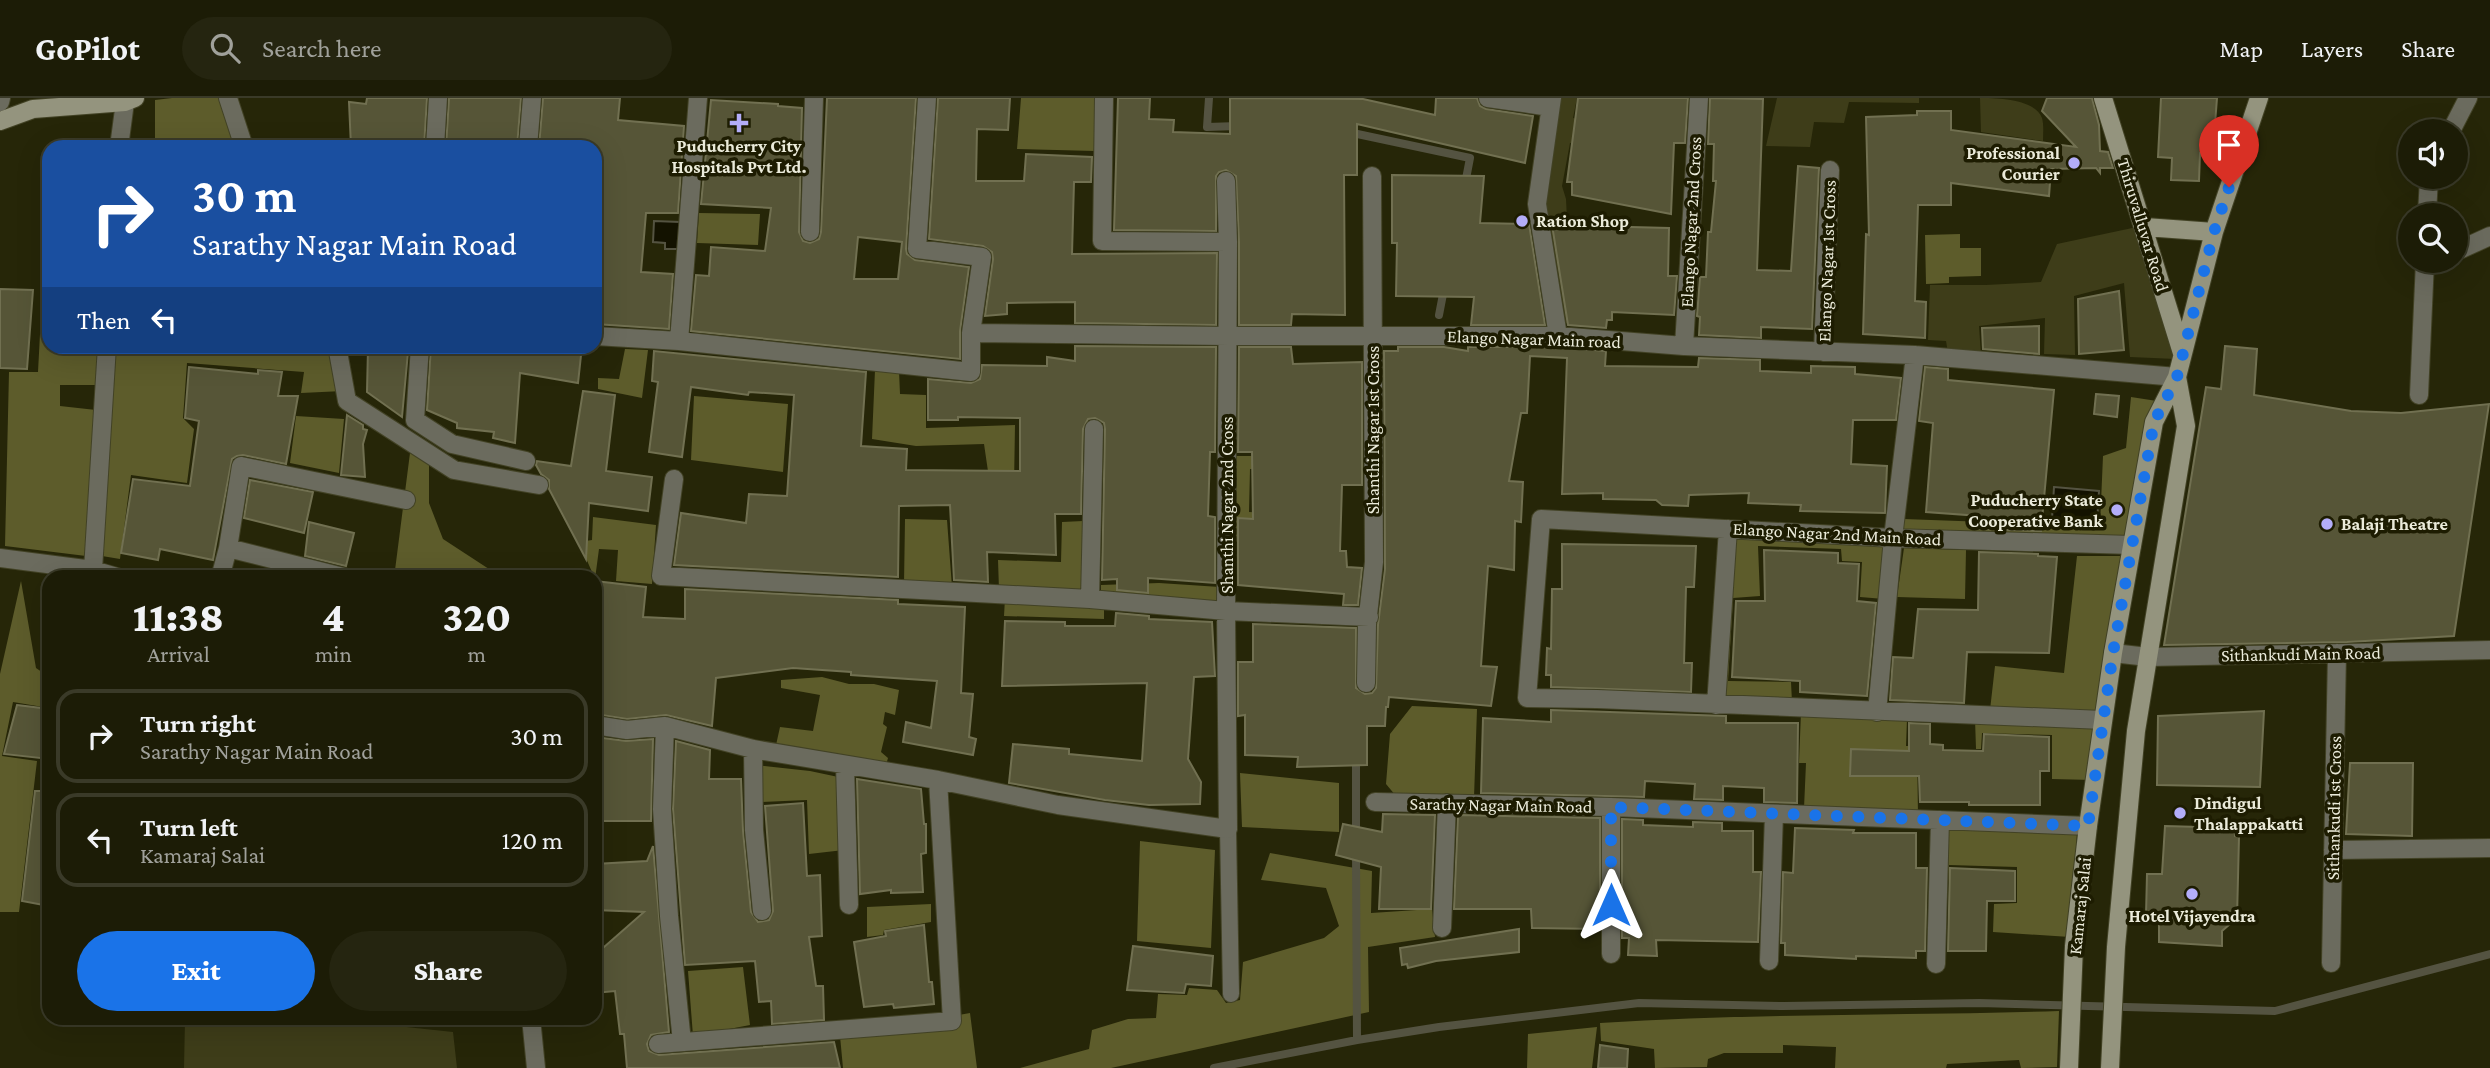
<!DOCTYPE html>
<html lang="en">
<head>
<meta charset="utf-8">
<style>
	:root { --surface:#1c1c06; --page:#252510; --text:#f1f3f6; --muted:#a0a19b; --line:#3a3a28; --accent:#1a73e8 }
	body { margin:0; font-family:"Crimson Pro",serif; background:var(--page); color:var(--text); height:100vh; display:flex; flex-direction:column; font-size:26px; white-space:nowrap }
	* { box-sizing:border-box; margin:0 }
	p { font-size:23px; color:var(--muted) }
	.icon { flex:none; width:38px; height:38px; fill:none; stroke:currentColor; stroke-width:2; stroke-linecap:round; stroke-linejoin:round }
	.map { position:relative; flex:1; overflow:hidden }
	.side { position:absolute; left:42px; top:472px; width:560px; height:455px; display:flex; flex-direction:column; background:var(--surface); border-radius:21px; box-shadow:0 7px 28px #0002,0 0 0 2px var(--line) }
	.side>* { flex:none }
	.guide { position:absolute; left:42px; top:42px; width:560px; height:214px; border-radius:21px; box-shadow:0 7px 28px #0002,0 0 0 2px var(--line); background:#1a4fa0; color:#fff; overflow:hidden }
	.fabs { position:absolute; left:2398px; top:21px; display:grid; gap:14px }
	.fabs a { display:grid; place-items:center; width:70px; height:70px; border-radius:50%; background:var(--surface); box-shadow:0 7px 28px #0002,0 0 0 2px var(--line); font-size:35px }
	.pin { position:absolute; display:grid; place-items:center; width:60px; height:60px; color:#fff; margin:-72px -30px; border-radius:50% 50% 50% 0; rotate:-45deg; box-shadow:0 0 7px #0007 }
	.pin .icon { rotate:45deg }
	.me { position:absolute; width:77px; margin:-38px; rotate:0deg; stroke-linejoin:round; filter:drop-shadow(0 0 5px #0008) }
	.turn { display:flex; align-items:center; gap:24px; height:147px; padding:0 35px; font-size:32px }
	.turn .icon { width:91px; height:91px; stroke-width:2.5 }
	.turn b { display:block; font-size:49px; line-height:60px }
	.then { display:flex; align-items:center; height:66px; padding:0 35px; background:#0003; gap:14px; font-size:26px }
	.eta { display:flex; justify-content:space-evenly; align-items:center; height:119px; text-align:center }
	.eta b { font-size:42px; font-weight:800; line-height:49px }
	.button { display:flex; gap:14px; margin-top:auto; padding:14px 35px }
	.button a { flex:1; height:80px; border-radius:42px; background:var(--accent); color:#fff; font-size:28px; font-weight:800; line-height:80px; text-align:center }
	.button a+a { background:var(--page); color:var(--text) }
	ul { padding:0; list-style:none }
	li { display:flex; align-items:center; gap:21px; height:94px; margin:0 14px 10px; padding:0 21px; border:4px solid var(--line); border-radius:21px }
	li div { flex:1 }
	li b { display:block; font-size:26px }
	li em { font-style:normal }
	header { display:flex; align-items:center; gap:42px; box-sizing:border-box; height:98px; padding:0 35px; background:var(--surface); border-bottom:2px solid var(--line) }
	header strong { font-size:33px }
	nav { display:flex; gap:38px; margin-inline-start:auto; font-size:24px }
	.search { width:490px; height:63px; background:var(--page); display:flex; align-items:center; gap:18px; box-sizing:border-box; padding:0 24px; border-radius:38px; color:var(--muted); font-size:26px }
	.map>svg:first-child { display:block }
	.green { fill:#3e3d19 }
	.forest { fill:#5d5c2b }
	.water { fill:#131200; stroke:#545341; stroke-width:2 }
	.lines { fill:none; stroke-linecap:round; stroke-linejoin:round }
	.stream { stroke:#545341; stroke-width:8 }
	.building { fill:#565537; stroke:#717051; stroke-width:2; fill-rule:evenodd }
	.lane-casing { stroke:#424225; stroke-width:18 }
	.street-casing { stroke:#424225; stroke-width:20 }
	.secondary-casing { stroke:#424225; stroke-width:20 }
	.lane { stroke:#6b6b5e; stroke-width:16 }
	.street { stroke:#6b6b5e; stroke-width:18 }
	.secondary { stroke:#94947e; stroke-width:18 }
	.route { stroke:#1a73e8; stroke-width:12; stroke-dasharray:0 21.6 }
	.poi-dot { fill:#b3adf9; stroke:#1d1c01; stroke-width:2.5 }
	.labels { text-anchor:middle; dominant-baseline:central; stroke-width:7; stroke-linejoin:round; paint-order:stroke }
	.poi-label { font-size:18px; font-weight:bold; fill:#ebebda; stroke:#1d1c01; text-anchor:start }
	.street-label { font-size:18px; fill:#ebebda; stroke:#1d1c01 }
</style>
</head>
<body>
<header>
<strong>GoPilot</strong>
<div class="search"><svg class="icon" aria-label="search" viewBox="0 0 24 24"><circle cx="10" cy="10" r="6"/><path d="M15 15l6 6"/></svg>Search here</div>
<nav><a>Map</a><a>Layers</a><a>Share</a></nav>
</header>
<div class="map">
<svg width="2490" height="970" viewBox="0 0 2490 970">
	<rect width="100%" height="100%" fill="#262608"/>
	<!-- green -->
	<path class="green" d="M1557,0H1577L1573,20L1615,28L1613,48L1570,45L1562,88L1566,101L1572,225L1559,226L1541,112Z
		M1777,0H1919V5L1849,4L1844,25L1814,24L1810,49L1766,48Z
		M1980,0C1997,0 2035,1 2042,20C2044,27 2043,36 2043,43L1981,34Z
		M2137,129L2176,261L2130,259L2124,185L2074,198L2075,257L2044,256L2045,220L1979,228L1981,257L1948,255L1946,243L1928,242L1930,187H1986L2041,184L2057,146Z
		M185,921L322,920L453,934L457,970H184Z"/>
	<!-- forest -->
	<path class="forest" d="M172,0H222L238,49H155V2Z
		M1021,0H1095V53L1017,51Z
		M699,115L760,116L758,147L697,145Z
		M1960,136V150H1981V178L1949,179V185L1926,186L1925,137Z
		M42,198L49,199V248L105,249L104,287H60V308L96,312L86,458L5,448L9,274H38Z
		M111,249H334L343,293L301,295L304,274L187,265L183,320L194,331L187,385L131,377L120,461L96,457Z
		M625,251L648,252L642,300L598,291V280L619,281Z
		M875,272L899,273L900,296L926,297V330L1015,327L1014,387H990L984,346L916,348L872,341Z
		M694,298L788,306L783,374L691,362Z
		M2131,299L2157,303L2129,444L1901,434L1904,421L2100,428L2103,358L2126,350Z
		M296,318L344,321L339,375L290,365Z
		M410,355L429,362V405L443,441L492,473L533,479L394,480Z
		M1230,358H1288V371H1250L1249,414L1286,416V444H1232Z
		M593,419L656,427L652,486L616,483L618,452L599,451L595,481L579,444L592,442Z
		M905,421L947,422L952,489L904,486Z
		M1083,423L1081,493L999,492L998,462L1061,464L1062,424Z
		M1731,435L1889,444L1884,501L1860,499L1862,464L1842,463L1841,451L1758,448L1760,498L1733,500L1728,583L1791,584L1792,604H1722Z
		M1904,450L1966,452L1965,501L1897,499Z
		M2077,458H2124L2099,617L1990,612L1995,568L2064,575Z
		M21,483L36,570L49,579V610L13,604L2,658L37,663L19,814H0V576Z
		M1159,485L1220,489V508L1101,498V487Z
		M1005,500L1104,509V521L1004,518Z
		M822,579L849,586H874L899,592L895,617L885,614L883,626L887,629L881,654L888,660L886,667L776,647L780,629L813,633L820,597L781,590V582Z
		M1412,608L1477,611L1474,700L1396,698L1386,686L1390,636Z
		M1801,614L1907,621L1906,648H1917L1918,717L1804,710L1806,665H1799Z
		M1975,621L2101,625L2093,682L2052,681V637L1982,635L1981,651H1976Z
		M756,667L810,673L843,680L844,752L809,756L807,702L759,704Z
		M1240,675L1339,685V734L1242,729Z
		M1943,729L2077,735L2070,839L1993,834L1994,806L2017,805V769L1949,767L1945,839Z
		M1140,743L1215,752L1211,850L1137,843Z
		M1270,755L1372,773L1371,815L1432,811L1435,839L1368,849L1369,914L1111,970H1020L1089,951L1092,932L1128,921L1156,920L1158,896L1187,897L1189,890L1217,892L1226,905L1240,902L1243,864L1324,840L1339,828L1326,790L1261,782Z
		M931,806V824L884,832L883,837L867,839V809Z
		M743,869L750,927L693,938L688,873Z
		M2059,913L2057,969L2021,970L2019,962L1947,966L1946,970H1835L1836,949L1783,947V955H1724L1708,961L1707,969L1655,970L1654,951L1601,943L1600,925C1753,915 1906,918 2059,913Z
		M970,915L977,970H843L840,938Z
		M1597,929L1592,970H1527L1528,936Z"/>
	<!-- water -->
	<path class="water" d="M654,123L680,124L679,151H665V145L653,144Z
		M2054,389L2099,393L2097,425L2052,421Z"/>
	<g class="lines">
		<!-- stream -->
		<path class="stream" d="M1209,0L1207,29L1238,28
			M1348,34L1470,60L1465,86
			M1439,217L1444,191
			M1374,559L1379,527
			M1356,739V657
			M1356,752L1357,942
			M1214,970L1357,942L1439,929L1639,905L1784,908L1979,905L2275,913L2490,856"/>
	</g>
	<!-- building -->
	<path class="building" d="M367,0H427L424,49H351L349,4L366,6Z
		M449,0H521L517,49H446Z
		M543,0H620L618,22L684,28L678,115H646L641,174L673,176L669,231L595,226V49H539Z
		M827,0H916L906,151L907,156L915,162L969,169L960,233V261L691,233L696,177L709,178L711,149L765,153L771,110L701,106L711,2L778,6V8L802,10L799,134L803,143L810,145L819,141L821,134ZM858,139L902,144L898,181H854Z
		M938,0H1010L1008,32L977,31L976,83H1024L1026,56L1092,59L1091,84H1074L1072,156L1217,155L1216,227L1075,225V204L1007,205V216L985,218L993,161L992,154L983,148L929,141Z
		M1118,0H1150L1149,21L1174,22L1173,34L1230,36V0L1363,1L1435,17L1436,0H1477L1480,8L1486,11L1533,18L1525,65L1357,26V77H1344L1345,217L1292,216L1291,227H1239V144L1236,78L1226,72L1219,74L1216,78V133L1114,132Z
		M1578,0H1688L1685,45H1674L1671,116L1572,97V84H1567Z
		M1710,0L1763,1L1757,172L1791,173L1798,68L1819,70L1812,231L1761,229V240L1699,237L1700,219L1697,218L1700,179H1706L1708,134H1711L1716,83H1713L1714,46H1708Z
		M2047,0H2092L2099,27L2100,53L2108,54L2113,70H2100V75L2096,70L2051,71L2049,98L1951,85V107H1918L1915,203L1926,204L1925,240L1863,236L1866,136L1869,137L1866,19L1917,17V13H1951V32L2076,49L2042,13Z
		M2161,0H2217L2215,26L2211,25L2209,56L2200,55L2199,83L2171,82L2172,60L2158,59Z
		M1392,77L1484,78L1480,125L1529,126L1545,227H1471L1474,199L1396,198L1397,145H1392Z
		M1552,127L1669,130L1668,178H1677L1674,217L1612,214V222H1607L1606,230L1568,227Z
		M0,191L33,192L27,271L0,270Z
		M2119,193L2124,252L2079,256L2078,201Z
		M2039,228V256L1983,251L1982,230Z
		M431,248H582L578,285L520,275L515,345L493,340L494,334L457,330V325L427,312Z
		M1075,248L1216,249L1215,354H1210L1208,418L1215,419V485L1148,480V495L1117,492V481L1102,482L1105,331L1104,325L1095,320L1088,321L1083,331L1081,416H1055L1056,457L987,454L988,484L954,482L950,407L899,408L898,479L674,467L681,415L746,425L749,396L787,398L794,297L749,294L748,297L691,289L682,359L649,354L658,284L652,283L654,253L866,274L861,348L907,351L906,372L1020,373V320L958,319V322H928V281L971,285L980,281L982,267L1047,268V259L1075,263Z
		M2225,248L2257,251L2254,297L2351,313L2401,315L2489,306L2454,538L2347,544L2164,547L2206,289L2221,291Z
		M1239,249H1291L1293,266L1362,264V387H1342L1340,453H1346L1347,469L1362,470L1358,507H1343L1344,496L1238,487V420L1253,421L1252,354H1238Z
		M1398,249H1444L1468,253V249H1558L1606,253L1605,268L1698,269L1699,260L1760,262V273L1811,275V268L1855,269V276L1901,280L1896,322H1853L1851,366L1887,368L1885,415L1800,413L1801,407L1748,405L1749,395L1689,397L1688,408L1662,407L1656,402L1603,401V395L1562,396L1567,260L1530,258L1527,315H1521L1509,383L1523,384L1521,424L1515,423L1514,472L1488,468L1481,568L1497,569L1491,608L1389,599L1388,609H1386L1385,628H1367V667L1297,669L1298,659L1245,657V617L1238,618V564H1253V526L1356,530V590L1365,596L1372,595L1376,590L1378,527L1385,471L1384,253H1398Z
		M368,250L408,254L402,319L367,294Z
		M189,269L258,276V272L282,274L278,298H298L286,366L243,357L237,358L232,361L213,462L160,451L158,462L121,455L133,381L190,388L199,323L185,320Z
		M1925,269L1948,271V282L2054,292L2041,433L1980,431V418L1926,414L1933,325L1919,323Z
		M583,293L615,297L606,373L652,379L648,413L589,405L586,461L549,391V382L541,376L536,367L537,363L571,368Z
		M2096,296L2119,298L2117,319L2094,316Z
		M347,317L363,327V331L367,332L363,346L365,379L341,377Z
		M250,382L313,394L304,435L244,420Z
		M309,424L354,435L346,468L305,458Z
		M1562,446L1696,448L1694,489H1686L1684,565H1692L1691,594L1551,589V577H1546L1547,550L1551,551L1552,491H1562Z
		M1764,452L1838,455V465L1859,466L1857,503L1876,505L1867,598L1800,594V583L1732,579L1736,503H1765Z
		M1979,454L2038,456V458L2057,459L2049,555L1967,554L1964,605L1890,602L1893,559L1913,560L1918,511L1978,512Z
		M595,483L646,489L643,519L685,521V491L898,502V506L965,509L961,595L973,596L969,639L976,641L973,657L903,644L906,624L931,630L937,583L851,577V574L793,570L716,580L712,628L666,617L627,621L595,616Z
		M1116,515L1149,518V521L1212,524L1215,578L1194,579L1188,661L1201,684L1200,706L1149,707L1105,702L1009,685L1013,646L1069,651V656L1142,663L1147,585L1002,588L1005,523L1065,524V528H1115Z
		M17,607L49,611V661L4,656Z
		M1551,612L1726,618V625H1798L1797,705L1764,704V690L1723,688V702L1694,701L1695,686L1645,683L1644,699L1481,695L1483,620L1551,624Z
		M2264,613L2260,689L2157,687L2158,618Z
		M1909,625L1930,626V646L1943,647V652L1983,653L1984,636L2049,639V673H2040V707H1969V704H1920L1919,678H1850L1851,651L1909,653Z
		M595,639L626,643L653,641L651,723H595Z
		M676,643L710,652L709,681H741L743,733L751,814L758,824L769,822L773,813L765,708L803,705L807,778L820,777L822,838L809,839L816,888H823L824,922L772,926L771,903L759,904L755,863L685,867L673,711Z
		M2350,665H2413L2412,738L2346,736Z
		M857,681L921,691L924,726H926V755L921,756L923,794L891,795V792L860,796Z
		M35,693H49V808L22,803Z
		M1383,716L1435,717L1431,811H1379L1381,769L1336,757L1343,726L1382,734Z
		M1461,717L1600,720V831L1532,830L1531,811H1454L1458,718Z
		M1622,721L1643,722V727L1693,729V724L1722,725V733H1753V774H1761L1758,844L1656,842L1657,858L1628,857L1629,840H1622Z
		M2165,728L2235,730V738L2239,739L2237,820L2222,833V848L2159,844V818L2146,817L2147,776H2162Z
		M1795,730L1854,732L1853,735H1916V770H1927L1925,853H1916V860L1856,858V861L1785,857V845H1781L1783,774L1793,775Z
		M653,748L669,934L651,937L647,946L649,953L659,957L834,944L840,970H627L624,936H620L615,893L595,895V857L644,814L595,812V766L647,763Z
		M1950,770L2015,773V803H1987L1986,853H1948Z
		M924,827L929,884H932L934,906L894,910L893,906L864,909L854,844L886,838L885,833Z
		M1519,831V854L1436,863L1408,870L1407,866L1402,867L1400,850Z
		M1133,848L1213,858L1211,888L1186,886L1184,895L1127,892Z
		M1600,947L1628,951L1627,970H1598Z"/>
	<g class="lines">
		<defs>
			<path id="lane" d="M1228,731L1231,896"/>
			<path id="street" d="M228,0L244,49
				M927,0L917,151L982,159L971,235
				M1104,0L1102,143L1228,144
				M1488,0L1550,9
				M1552,0L1537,106L1558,238
				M0,4L1,0
				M2451,33L2468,0
				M119,49L125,4
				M435,49L438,0
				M528,49L532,0
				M2427,117L2429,79
				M810,134L814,0
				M2455,154L2490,138
				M595,238L679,243L971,274V235L1227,238H1558L1684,248L1915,257L2177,279
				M679,243L698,0
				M337,248L347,303L454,372L539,387
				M420,248L415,322L452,346L526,363
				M1684,248L1699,0
				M1823,254L1830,72
				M2419,297L2425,163
				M674,381L661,478L1090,501L1226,513L1369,519
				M228,450L347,480
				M0,460L93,472L120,480
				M93,472L107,248
				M220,480L228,450L241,368L406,402
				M1090,501L1094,331
				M2113,555L2148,559L2490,552
				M1366,585L1367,526L1374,464L1372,78
				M1716,607L1728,431
				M1877,614L1893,440L1915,257
				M2103,622L1597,601L1527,600L1541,421L1893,440L2132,447
				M595,627L627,632L665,628L753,651L938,682L1058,707L1228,731L1226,513L1228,144L1226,83
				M665,628L662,711L669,818L682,944
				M753,651L754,732L762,813
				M845,667L849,807
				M1375,704L1611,709L2088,728
				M2333,752L2490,750
				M1442,830L1447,705
				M1611,856V709
				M1769,863L1774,716
				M2331,865L2337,555
				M1936,866L1940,722
				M531,920L536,970
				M658,946L952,923L938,682"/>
			<path id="secondary" d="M2103,0L2182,255
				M0,23L33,11L125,4L135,0
				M2145,129L2214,134
				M2069,970L2074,848L2088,728L2113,555L2154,324L2177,279L2214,134L2259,0
				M2110,970L2116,849L2136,633L2186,328L2177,279"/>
		</defs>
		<!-- lane casing -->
		<use href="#lane" class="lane-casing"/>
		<!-- street casing -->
		<use href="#street" class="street-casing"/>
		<!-- secondary casing -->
		<use href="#secondary" class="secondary-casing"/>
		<!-- lane -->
		<use href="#lane" class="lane"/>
		<!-- street -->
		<use href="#street" class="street"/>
		<!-- secondary -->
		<use href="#secondary" class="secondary"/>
	</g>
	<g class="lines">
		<!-- route -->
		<path class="route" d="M1611,807V709L2088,728L2113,555L2154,324L2177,279L2214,134L2229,89"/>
	</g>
	<!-- markers -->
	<g class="poi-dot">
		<path d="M735.5 14.5h7v7h7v7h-7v7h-7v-7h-7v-7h7z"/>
		<circle cx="2074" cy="65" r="7"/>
		<circle cx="1522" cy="123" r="7"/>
		<circle cx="2117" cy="412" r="7"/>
		<circle cx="2327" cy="426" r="7"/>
		<circle cx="2180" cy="715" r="7"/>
		<circle cx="2192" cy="796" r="7"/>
	</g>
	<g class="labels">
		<!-- poi labels -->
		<g class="poi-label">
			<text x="739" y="48" text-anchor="middle">Puducherry City<tspan x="739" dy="21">Hospitals Pvt Ltd.</tspan></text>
			<text x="2060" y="55" text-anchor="end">Professional<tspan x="2060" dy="21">Courier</tspan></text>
			<text x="1536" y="123">Ration Shop</text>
			<text x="2103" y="402" text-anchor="end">Puducherry State<tspan x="2103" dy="21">Cooperative Bank</tspan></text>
			<text x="2341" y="426">Balaji Theatre</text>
			<text x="2194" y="705">Dindigul<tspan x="2194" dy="21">Thalappakatti</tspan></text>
			<text x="2192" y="818" text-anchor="middle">Hotel Vijayendra</text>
		</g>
		<!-- street labels -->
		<g class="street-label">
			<text transform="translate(1691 124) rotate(-87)">Elango Nagar 2nd Cross</text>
			<text transform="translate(2143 127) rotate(73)">Thiruvalluvar Road</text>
			<text transform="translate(1827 163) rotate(-88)">Elango Nagar 1st Cross</text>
			<text transform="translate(1534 241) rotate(2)">Elango Nagar Main road</text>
			<text transform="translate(1373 332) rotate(-90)">Shanthi Nagar 1st Cross</text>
			<text transform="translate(1227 407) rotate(-90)">Shanthi Nagar 2nd Cross</text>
			<text transform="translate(1837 436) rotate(3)">Elango Nagar 2nd Main Road</text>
			<text transform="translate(2301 556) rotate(-1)">Sithankudi Main Road</text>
			<text transform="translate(1501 707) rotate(1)">Sarathy Nagar Main Road</text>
			<text transform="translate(2334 710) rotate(-89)">Sithankudi 1st Cross</text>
			<text transform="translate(2080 808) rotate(-84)">Kamaraj Salai</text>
		</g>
	</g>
</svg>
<div class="fabs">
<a><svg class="icon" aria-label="sound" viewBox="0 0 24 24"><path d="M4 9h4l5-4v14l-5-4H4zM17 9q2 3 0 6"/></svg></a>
<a><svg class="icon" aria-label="search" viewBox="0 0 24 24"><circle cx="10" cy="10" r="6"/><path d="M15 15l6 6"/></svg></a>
</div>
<div class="pin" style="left:2229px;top:89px;background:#d93025"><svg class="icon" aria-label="arrive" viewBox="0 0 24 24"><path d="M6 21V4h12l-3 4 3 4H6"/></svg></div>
<svg class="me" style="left:1611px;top:807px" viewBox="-20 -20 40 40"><path d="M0-17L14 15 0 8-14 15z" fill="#1a73e8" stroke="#fff" stroke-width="4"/></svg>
<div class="guide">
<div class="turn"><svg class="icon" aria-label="right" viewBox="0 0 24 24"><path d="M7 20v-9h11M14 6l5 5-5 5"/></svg><div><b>30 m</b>Sarathy Nagar Main Road</div></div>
<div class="then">Then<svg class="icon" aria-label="left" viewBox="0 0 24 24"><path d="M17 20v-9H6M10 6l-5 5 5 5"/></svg></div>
</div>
<section class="side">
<div class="eta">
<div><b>11:38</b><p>Arrival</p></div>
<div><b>4</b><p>min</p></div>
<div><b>320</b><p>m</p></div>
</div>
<ul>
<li><svg class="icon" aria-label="right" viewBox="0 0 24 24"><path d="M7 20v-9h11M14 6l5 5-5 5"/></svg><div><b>Turn right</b><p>Sarathy Nagar Main Road</p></div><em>30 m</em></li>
<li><svg class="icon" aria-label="left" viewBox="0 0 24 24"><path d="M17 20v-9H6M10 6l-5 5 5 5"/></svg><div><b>Turn left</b><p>Kamaraj Salai</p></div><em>120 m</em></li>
</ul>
<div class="button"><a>Exit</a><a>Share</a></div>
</section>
</div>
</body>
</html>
